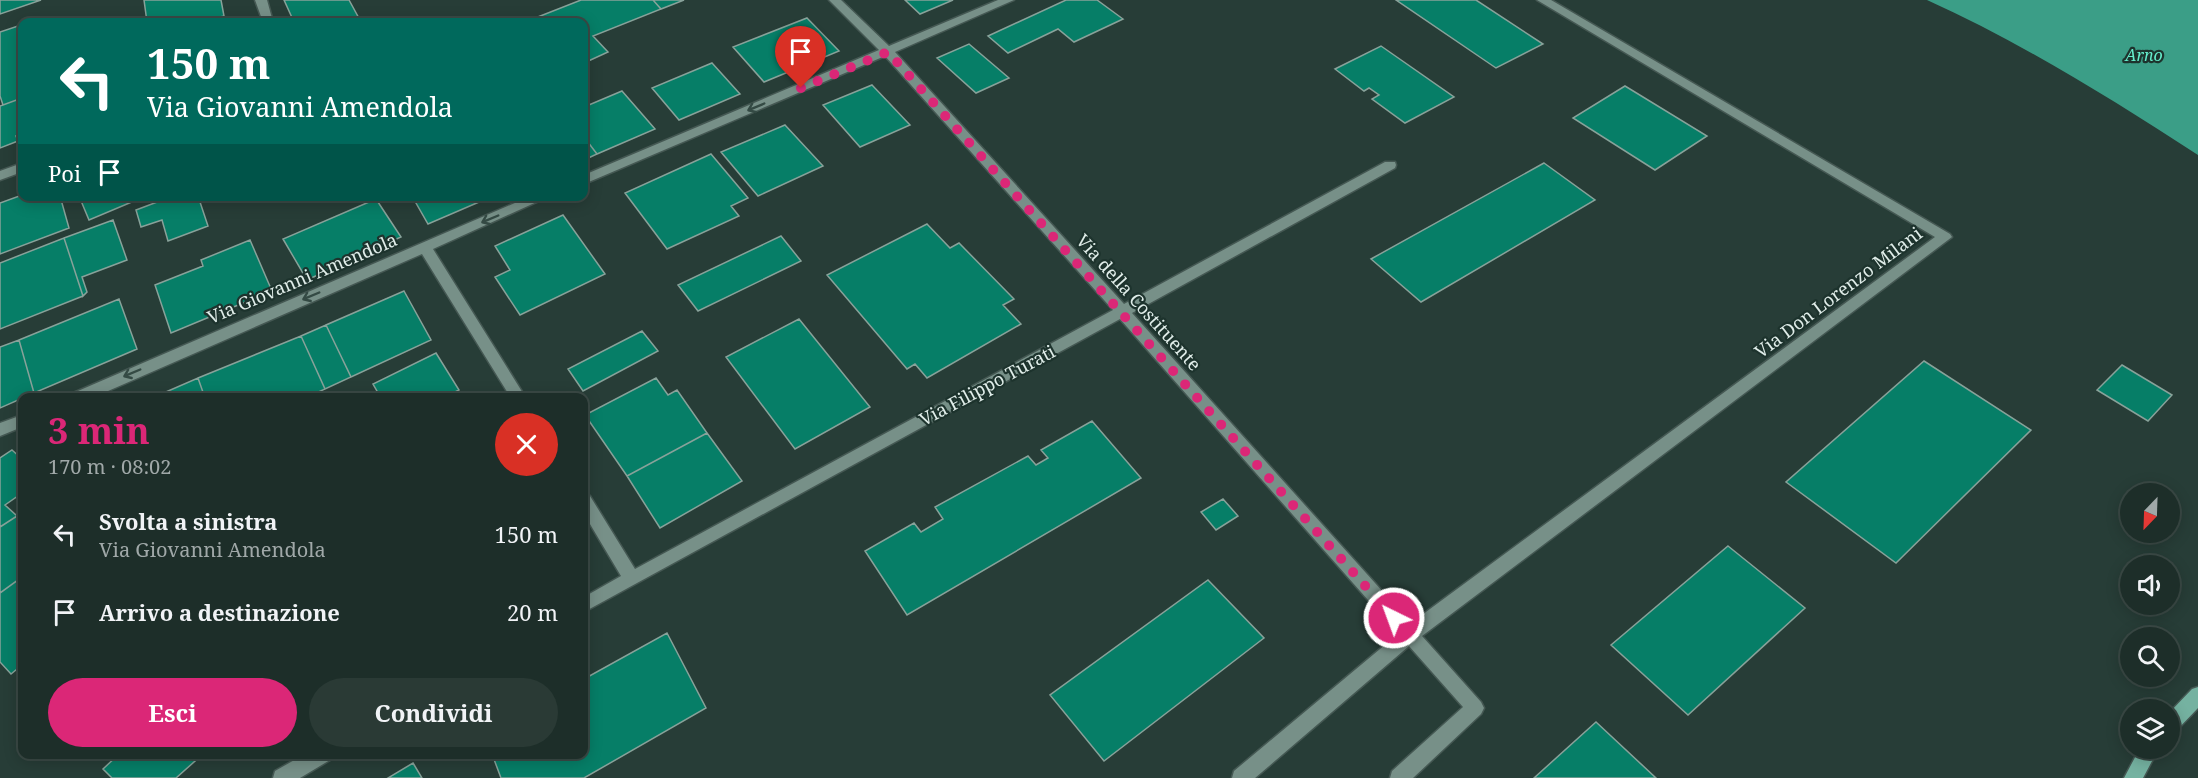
<!DOCTYPE html>
<html lang="it">
<head>
<meta charset="utf-8">
<style>
	:root { --surface:#1d2e29; --page:#2a3a35; --text:#f1f3f6; --muted:#a0a8a8; --line:#3b4a46; --accent:#db2777 }
	body { margin:0; font-family:"Noto Serif",serif; background:var(--page); color:var(--text); height:100vh; display:flex; flex-direction:column; font-size:22px; white-space:nowrap }
	* { box-sizing:border-box; margin:0 }
	p { font-size:20px; color:var(--muted) }
	.icon { flex:none; width:33px; height:33px; fill:none; stroke:currentColor; stroke-width:2; stroke-linecap:round; stroke-linejoin:round }
	.map { position:relative; flex:1; overflow:hidden }
	.panel { position:absolute; left:18px; top:393px; width:570px; height:366px; display:flex; flex-direction:column; background:var(--surface); border-radius:12px; box-shadow:0 3px 15px #0003,0 0 0 2px var(--line) }
	.panel>* { flex:none }
	.hud { position:absolute; left:18px; top:18px; width:570px; height:183px; border-radius:12px; box-shadow:0 3px 15px #0003,0 0 0 2px var(--line); background:#00695c; color:#fff; overflow:hidden }
	.needle { width:39px; rotate:203deg }
	.controls { position:absolute; left:2120px; top:483px; display:grid; gap:12px }
	.controls a { display:grid; place-items:center; width:60px; height:60px; border-radius:50%; background:var(--surface); box-shadow:0 3px 15px #0003,0 0 0 2px var(--line); font-size:30px }
	.pin { position:absolute; display:grid; place-items:center; width:51px; height:51px; color:#fff; margin:-62px -26px; border-radius:50% 50% 50% 0; rotate:-45deg; box-shadow:0 0 6px #0007 }
	.pin .icon { rotate:45deg }
	.me { position:absolute; width:66px; margin:-33px; rotate:318deg; stroke-linejoin:round; filter:drop-shadow(0 0 4px #0008) }
	.turn { display:flex; align-items:center; gap:21px; height:126px; padding:0 30px; font-size:27px }
	.turn .icon { width:78px; height:78px; stroke-width:2.5 }
	.turn b { display:block; font-size:42px; line-height:51px }
	.then { display:flex; align-items:center; height:57px; padding:0 30px; background:#0003; gap:12px; font-size:22px }
	.round { display:grid; place-items:center; flex:none; width:63px; height:63px; border-radius:32px; background:var(--page) }
	.headline { display:flex; align-items:center; justify-content:space-between; height:102px; padding:0 30px }
	h1 { font-size:36px; font-weight:700; line-height:45px; color:var(--accent) }
	.primary-button { display:flex; gap:12px; margin-top:auto; padding:12px 30px }
	.primary-button a { flex:1; height:69px; border-radius:36px; background:var(--accent); color:#fff; font-size:24px; font-weight:700; line-height:69px; text-align:center }
	.primary-button a+a { background:var(--page); color:var(--text) }
	ul { padding:0; list-style:none }
	li { display:flex; align-items:center; gap:18px; height:78px; padding:0 30px }
	li div { flex:1 }
	li b { display:block; font-size:22px }
	li em { font-style:normal }
	.map>svg:first-child { display:block }
	.water { fill:#3b9e87 }
	.building { fill:#067e67; stroke:#88a29a; stroke-width:1.5 }
	.lines { fill:none; stroke-linecap:round; stroke-linejoin:round }
	.minor-casing { stroke:#455853; stroke-width:3 }
	.major-casing { stroke:#455853; stroke-width:3 }
	.minor { fill:#779088; fill-rule:evenodd }
	.major { fill:#75b2a1; fill-rule:evenodd }
	.oneway { stroke:#344a44 }
	.route { stroke:#db2777; stroke-width:10; stroke-dasharray:0 18 }
	.labels { text-anchor:middle; dominant-baseline:central; stroke-width:4.5; stroke-linejoin:round; paint-order:stroke }
	.far-water-label { font-size:16px; font-style:italic; fill:#64edcb; stroke:#1d332d }
	.street-label { font-size:18px; fill:#e0ede9; stroke:#1d332d }
</style>
</head>
<body>
<div class="map">
<svg width="2198" height="778" viewBox="0 0 2198 778">
	<rect width="100%" height="100%" fill="#273d37"/>
	<!-- water -->
	<path class="water" d="M1927,0H2198V155C2110,98 2022,43 1927,0Z"/>
	<!-- building -->
	<path class="building" d="M0,0H41L0,14Z
		M144,0H221L224,16L201,22H147Z
		M284,0H349L361,22H294Z
		M581,0H653L661,9L593,36L608,52L584,63V22H525Z
		M653,0H684L661,9Z
		M905,0H953L920,14Z
		M1066,0H1097L1123,19L1074,42L1058,29L1008,53L988,36Z
		M1396,0H1476L1543,44L1496,68Z
		M807,18L839,51L764,82L733,47Z
		M21,25L22,98L3,105L0,96V32Z
		M969,44L1009,78L976,93L937,58Z
		M1381,46L1454,97L1405,123L1372,99L1379,95L1369,88L1364,91L1335,69Z
		M712,63L740,94L679,120L652,88Z
		M872,85L910,125L860,147L823,105Z
		M1625,86L1707,136L1655,170L1573,118Z
		M622,91L655,129L597,154L584,137V107Z
		M22,98V134L16,136L18,141L0,148V106Z
		M785,125L823,166L758,196L721,152Z
		M584,137L597,154L584,160Z
		M711,154L748,198L731,206L739,216L667,249L625,193Z
		M1544,163L1595,200L1421,302L1371,259Z
		M22,195L60,196L69,228L0,254V203Z
		M79,196H146L89,220Z
		M173,196H198L208,226L168,241L162,220L141,227L136,210Z
		M412,196H493L428,224Z
		M376,199L401,237L307,280L283,239Z
		M563,215L605,274L520,315L495,277L510,270L495,246Z
		M113,220L127,260L82,277L87,292L83,296L64,238Z
		M927,224L950,248L959,243L1014,299L1003,305L1021,324L927,378L915,364L907,369L827,275Z
		M781,236L801,261L698,311L678,285Z
		M64,238L83,296L0,329V263Z
		M250,240L272,291L171,333L155,285L203,266L201,260Z
		M404,291L431,340L351,377L326,325Z
		M119,299L137,349L34,393L19,340Z
		M799,319L870,407L795,449L726,357Z
		M326,325L351,377L325,389L301,336Z
		M642,331L658,351L583,391L568,369Z
		M301,336L325,389L306,398H205L198,378Z
		M19,340L34,393L0,408V347Z
		M436,353L459,390L443,398H381L373,384Z
		M1924,361L2031,430L1896,563L1786,482Z
		M2122,365L2172,395L2148,421L2097,390Z
		M198,378L205,398H152Z
		M656,378L668,395L677,390L707,433L627,476L585,415Z
		M1092,421L1141,478L907,615L865,551L914,523L921,532L943,519L935,507L1028,456L1036,465L1048,458L1041,450Z
		M707,433L742,481L660,528L627,476Z
		M12,450L22,459V493L5,505L17,516L0,527V458Z
		M1223,499L1238,516L1216,530L1201,512Z
		M17,516L22,521V577L0,593V527Z
		M1728,546L1805,608L1688,715L1611,645Z
		M22,577V665L11,674L0,662V593Z
		M1208,580L1264,638L1104,761L1050,695Z
		M667,633L706,708L584,778H501L492,754H584V679Z
		M1596,722L1656,778H1534Z
		M203,754L176,778H112L103,769L119,754Z
		M413,763L422,778H388Z"/>
	<g class="lines">
		<defs>
			<path id="minor" d="M255,0H267L273,22H263Z
				M829,0H841L889,46L998,0H1014L895,52L1124,304L1385,162H1395L1396,165L1395,168L1132,313L1411,623L1935,237L1537,0H1551L1950,234L1952,237L1422,636L1481,702L1484,708L1481,714L1413,778H1390L1392,771L1463,707L1409,646L1255,778H1232L1234,771L1398,634L1120,319L584,612V597L621,576L584,514V494L590,496L635,569L1113,310L885,56L584,184V175L879,50Z
				M22,163V172L0,180V171Z
				M531,196H550L433,249L526,398H511L422,254L92,398H69L71,394Z
				M22,415V427L0,436V423Z
				M305,754H332L330,760L300,778H273L275,771Z"/>
			<path id="major" d="M2198,687V708L2175,732L2169,735V713L2192,689Z
				M2140,748H2159L2143,778H2124Z"/>
		</defs>
		<!-- minor casing -->
		<use href="#minor" class="minor-casing"/>
		<!-- major casing -->
		<use href="#major" class="major-casing"/>
		<!-- minor -->
		<use href="#minor" class="minor"/>
		<!-- major -->
		<use href="#major" class="major"/>
	</g>
	<!-- one-way arrows -->
	<defs><path id="oneway-shaft" d="M-6 0H5M1.5-3L5.5 0L1.5 3" fill="none" stroke-width="1.6" stroke-linecap="round" stroke-linejoin="round" transform="scale(1.5)"/></defs>
	<g class="oneway">
		<use href="#oneway-shaft" transform="translate(756 107) rotate(157)"/>
		<use href="#oneway-shaft" transform="translate(490 219) rotate(157)"/>
		<use href="#oneway-shaft" transform="translate(311 296) rotate(157)"/>
		<use href="#oneway-shaft" transform="translate(132 373) rotate(157)"/>
	</g>
	<g class="lines">
		<!-- route -->
		<path class="route" d="M801,88L888,52L1394,618"/>
	</g>
	<g class="labels">
		<!-- far-water labels -->
		<g class="far-water-label">
			<text x="2144" y="55">Arno</text>
		</g>
		<!-- street labels -->
		<g class="street-label">
			<text transform="translate(302 278) rotate(-23)">Via Giovanni Amendola</text>
			<text transform="translate(1838 292) rotate(-37)">Via Don Lorenzo Milani</text>
			<text transform="translate(1139 302) rotate(48)">Via della Costituente</text>
			<text transform="translate(987 385) rotate(-28)">Via Filippo Turati</text>
		</g>
	</g>
</svg>
<div class="controls">
<a><svg class="needle" viewBox="-14 -14 28 28"><path d="M0-13l5 13h-10z" fill="#e53935"/><path d="M0 13l5-13h-10z" fill="#a0a8a8"/></svg></a>
<a><svg class="icon" aria-label="sound" viewBox="0 0 24 24"><path d="M4 9h4l5-4v14l-5-4H4zM17 9q2 3 0 6"/></svg></a>
<a><svg class="icon" aria-label="search" viewBox="0 0 24 24"><circle cx="10" cy="10" r="6"/><path d="M15 15l6 6"/></svg></a>
<a><svg class="icon" aria-label="layers" viewBox="0 0 24 24"><path d="M12 4l9 5-9 5-9-5zM3 14l9 5 9-5"/></svg></a>
</div>
<div class="pin" style="left:801px;top:88px;background:#d93025"><svg class="icon" aria-label="arrive" viewBox="0 0 24 24"><path d="M6 21V4h12l-3 4 3 4H6"/></svg></div>
<svg class="me" style="left:1394px;top:618px" viewBox="-20 -20 40 40"><circle r="17" fill="#db2777" stroke="#fff" stroke-width="3"/><path d="M0-11L8 9 0 5-8 9z" fill="#fff"/></svg>
<div class="hud">
<div class="turn"><svg class="icon" aria-label="left" viewBox="0 0 24 24"><path d="M17 20v-9H6M10 6l-5 5 5 5"/></svg><div><b>150 m</b>Via Giovanni Amendola</div></div>
<div class="then">Poi<svg class="icon" aria-label="arrive" viewBox="0 0 24 24"><path d="M6 21V4h12l-3 4 3 4H6"/></svg></div>
</div>
<section class="panel">
<div class="headline"><div><h1>3 min</h1><p>170 m · 08:02</p></div><a class="round" style="background:#d93025;color:#fff"><svg class="icon" aria-label="close" viewBox="0 0 24 24"><path d="M6 6l12 12M18 6L6 18"/></svg></a></div>
<ul>
<li><svg class="icon" aria-label="left" viewBox="0 0 24 24"><path d="M17 20v-9H6M10 6l-5 5 5 5"/></svg><div><b>Svolta a sinistra</b><p>Via Giovanni Amendola</p></div><em>150 m</em></li>
<li><svg class="icon" aria-label="arrive" viewBox="0 0 24 24"><path d="M6 21V4h12l-3 4 3 4H6"/></svg><div><b>Arrivo a destinazione</b></div><em>20 m</em></li>
</ul>
<div class="primary-button"><a>Esci</a><a>Condividi</a></div>
</section>
</div>
</body>
</html>
